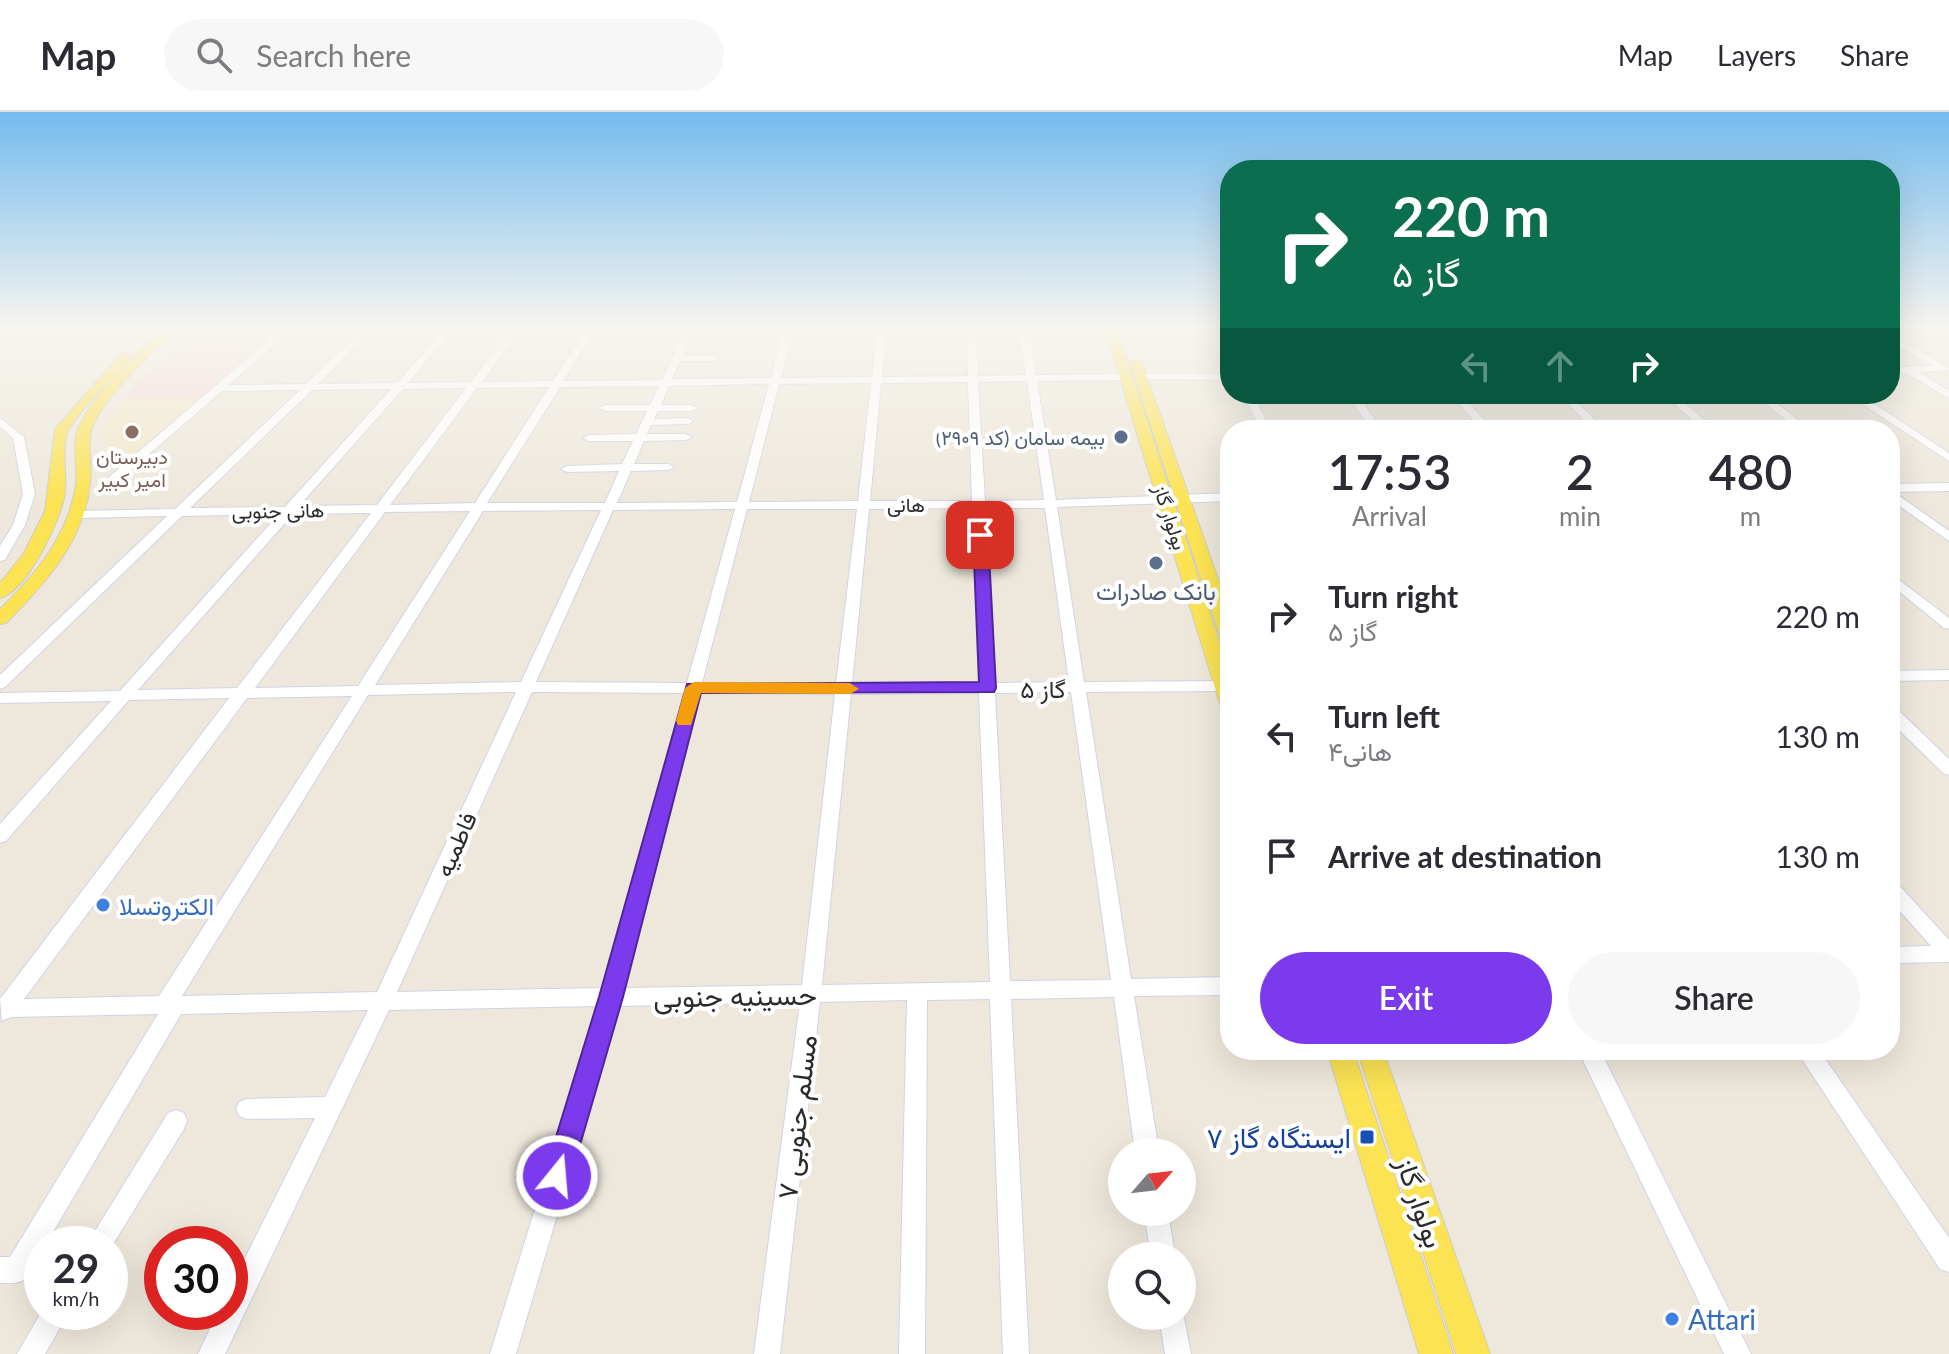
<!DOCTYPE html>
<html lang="en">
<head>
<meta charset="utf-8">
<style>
	:root { --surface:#fff; --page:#f7f7f7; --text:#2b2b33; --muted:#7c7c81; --line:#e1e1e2; --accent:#7c3aed }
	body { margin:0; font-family:Lato,Vazirmatn,sans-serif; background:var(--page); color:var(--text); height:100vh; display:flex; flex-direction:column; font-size:30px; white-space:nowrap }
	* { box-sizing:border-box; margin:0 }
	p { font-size:26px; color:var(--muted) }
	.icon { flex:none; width:44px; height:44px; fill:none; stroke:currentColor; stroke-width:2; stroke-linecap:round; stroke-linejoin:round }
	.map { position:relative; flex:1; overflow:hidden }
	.sheet { position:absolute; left:1220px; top:308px; width:680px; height:640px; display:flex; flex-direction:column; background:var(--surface); border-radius:32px; box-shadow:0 8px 32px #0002 }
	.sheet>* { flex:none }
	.hud { position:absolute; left:1220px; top:48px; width:680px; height:244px; border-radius:32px; box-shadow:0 8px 32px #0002; background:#0b6e4f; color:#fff; overflow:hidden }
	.needle { width:52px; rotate:62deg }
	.fabs { position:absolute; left:1108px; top:1026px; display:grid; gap:16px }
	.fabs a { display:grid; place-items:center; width:88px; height:88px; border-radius:50%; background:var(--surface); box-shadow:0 8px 32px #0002; font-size:40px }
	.speed { position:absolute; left:24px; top:1114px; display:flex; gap:16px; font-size:40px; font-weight:700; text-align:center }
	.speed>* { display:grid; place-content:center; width:104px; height:104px; border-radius:50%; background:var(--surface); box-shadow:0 8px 32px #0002; line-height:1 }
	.speed small { font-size:20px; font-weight:400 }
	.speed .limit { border:12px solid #d22; background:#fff; color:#111 }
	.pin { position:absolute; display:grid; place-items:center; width:68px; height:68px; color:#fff; margin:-34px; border-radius:16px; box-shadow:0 4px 12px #0006 }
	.me { position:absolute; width:88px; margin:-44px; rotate:17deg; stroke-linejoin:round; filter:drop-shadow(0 0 6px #0008) }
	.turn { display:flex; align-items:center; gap:28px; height:168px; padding:0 40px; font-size:36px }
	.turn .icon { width:104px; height:104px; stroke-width:2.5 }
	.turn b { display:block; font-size:56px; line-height:68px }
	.lanes { display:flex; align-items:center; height:76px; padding:0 40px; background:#0003; justify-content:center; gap:40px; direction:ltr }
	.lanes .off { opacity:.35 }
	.eta { display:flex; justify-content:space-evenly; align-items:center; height:136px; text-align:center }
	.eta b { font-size:48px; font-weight:600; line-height:56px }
	.primary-button { display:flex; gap:16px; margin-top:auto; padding:16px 40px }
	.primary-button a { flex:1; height:92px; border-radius:48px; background:var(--accent); color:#fff; font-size:32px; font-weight:600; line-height:92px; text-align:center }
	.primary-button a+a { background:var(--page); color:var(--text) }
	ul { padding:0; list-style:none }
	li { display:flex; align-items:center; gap:24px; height:120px; padding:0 40px }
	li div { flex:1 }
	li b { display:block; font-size:30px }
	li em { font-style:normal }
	header { display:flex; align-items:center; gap:48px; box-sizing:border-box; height:112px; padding:0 40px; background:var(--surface); border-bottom:2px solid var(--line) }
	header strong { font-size:38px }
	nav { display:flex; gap:44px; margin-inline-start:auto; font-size:28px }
	.search { width:560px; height:72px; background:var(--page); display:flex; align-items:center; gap:20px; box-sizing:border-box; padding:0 28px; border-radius:44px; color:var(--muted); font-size:30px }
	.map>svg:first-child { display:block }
	.education { fill:#f1e8ca }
	.medical { fill:#f5dad9 }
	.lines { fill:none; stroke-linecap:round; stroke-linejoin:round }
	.minor-casing { stroke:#d1d3e5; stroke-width:2 }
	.major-casing { stroke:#ccc; stroke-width:2 }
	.minor { fill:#fff; fill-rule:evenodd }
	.major { fill:#fbe354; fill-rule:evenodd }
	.route { fill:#7c3aed; stroke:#51269a; stroke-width:2 }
	.slow { fill:#f59e0b }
	.education-dot { fill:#8d6e63; stroke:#fff; stroke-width:3 }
	.service-dot { fill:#5c6f8a; stroke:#fff; stroke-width:3 }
	.shop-dot { fill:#3f7fe0; stroke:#fff; stroke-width:3 }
	.transit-dot { fill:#1a4fb4; stroke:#fff; stroke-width:3 }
	.labels { text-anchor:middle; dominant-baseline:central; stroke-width:8; stroke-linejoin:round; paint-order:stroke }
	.far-service-label { font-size:20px; fill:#4e5e75; stroke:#fff; text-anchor:end }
	.far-education-label { font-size:20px; fill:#785e54; stroke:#fff }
	.far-street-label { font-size:20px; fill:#2b2b2b; stroke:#fff }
	.service-label { font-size:24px; fill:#4e5e75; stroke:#fff }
	.street-label { font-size:24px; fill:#2b2b2b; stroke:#fff }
	.shop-label { font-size:24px; fill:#366cbe; stroke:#fff; text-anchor:start }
	.near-street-label { font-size:28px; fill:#2b2b2b; stroke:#fff }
	.near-transit-label { font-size:28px; fill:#164399; stroke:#fff; text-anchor:end }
	.near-shop-label { font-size:28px; fill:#366cbe; stroke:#fff; text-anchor:start }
</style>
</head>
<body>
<header>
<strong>Map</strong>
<div class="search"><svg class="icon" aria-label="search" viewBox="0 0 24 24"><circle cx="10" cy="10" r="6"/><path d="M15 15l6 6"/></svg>Search here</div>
<nav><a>Map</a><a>Layers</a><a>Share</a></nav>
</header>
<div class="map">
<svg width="1949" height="1242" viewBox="0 0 1949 1242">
	<rect width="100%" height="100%" fill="#eee8dc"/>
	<!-- education -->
	<path class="education" d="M126,286H202L112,359L104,327L105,314Z"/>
	<!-- medical -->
	<path class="medical" d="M206,217H282L202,286H126L138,270Z"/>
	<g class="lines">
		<defs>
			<path id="minor" d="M282,217H292L229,273L306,272L363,217H373L318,272L397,271L445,217H454L408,271L471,270L511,217H520L482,270L553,269L586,217H595L594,220L694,217L683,243H714L719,246L714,249H680L672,267L771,266L784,217H794L781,266L872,265L877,217H887L882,265L968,264L966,217H976L978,264L1026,263L1019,217H1029L1036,263L1126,262L1131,265L1126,268L1037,269L1056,388L1230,381V389L1057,395L1084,570L1224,569L1230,572L1229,577L1224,579L1086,580L1131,867L1230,865V883L1134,884L1159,1040H1135L1114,885L1011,887L1029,1242H1003L990,887L927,888L925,1242H899L907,888L820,890L780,1242H754L800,890L619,894L516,1242H490L598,894L389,898L225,1242H198L218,1200H230V1176L315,1006L247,1007L239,1004L236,997L239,990L247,987L325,985L368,898L181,902L46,1132H42C42,1143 32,1164 22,1169C15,1172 7,1171 0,1171V1145H10L158,902L11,905L2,909L0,887L229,586L129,588L6,729L0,731V712L111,589L0,591V581L120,579L279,402L182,404L5,575L0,577V563L167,404L78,406L72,402L74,399L175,397L300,278L222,279L111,375L107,376L101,372ZM682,225L662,268L563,269L590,226ZM1027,269L1044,388L985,389L978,270ZM968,270L972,389H870L881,271ZM871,271L858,389L749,390L779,272ZM769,272L737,390L617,391L631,359L668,358L674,355L668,352H634L644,329L686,328L692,325L686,322H647L651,313L688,312L693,309L688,306L654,307L658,299H692L697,296L692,293H661L669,274ZM659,274L650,293H605L600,296L605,299H647L636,322L589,323L583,326L589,329H633L622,352L567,354L561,357L567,360L619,359L605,391H487L560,275ZM549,275L475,391L390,393L477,276ZM466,276L377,393L299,394L403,277ZM391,277L285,395L190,396L312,278ZM973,396L979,571L852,572L869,397ZM985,396H1045L1069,570L994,571ZM735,397L687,571L536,570L613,398ZM747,397H857L836,572L702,571ZM601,398L521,570L375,573L483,399ZM470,399L358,574L255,576L385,400ZM371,401L237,576L138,578L293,402ZM516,580L377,880L182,884L368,583ZM532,580L684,581L603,876L397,880ZM1071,580L1111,868L1010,869L995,581ZM700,581L835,582L802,873L624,876ZM979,581L990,870L822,873L851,582ZM352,584L159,884L24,887L247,586Z
				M1213,217H1222L1230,235V248L1225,245Z
				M1890,222L1948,255L1949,258L1919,260L1949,279V286L1906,261H1890V255L1933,254L1890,229Z
				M1141,262H1230V268L1137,267L1136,265Z
				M1243,282H1253L1271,318H1261Z
				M1347,282H1357L1382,318H1372Z
				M1452,282H1462L1492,318H1481Z
				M1558,282H1569L1605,318H1594Z
				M1663,282H1674L1716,318H1704Z
				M1753,282H1765L1811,318H1799Z
				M1847,282H1859L1949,341V349Z
				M0,306L24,325L35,382L25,413L5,448L0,449V434L13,413L23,382L13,326L0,315Z
				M1949,371V379L1890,380V372Z
				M1895,381L1949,419V429L1891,388V382Z
				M1890,461L1949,506V517L1944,516L1890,472Z
				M1949,558V568L1890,569V559Z
				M1890,595L1896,596L1949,647V663L1943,661L1890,609Z
				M1890,769L1897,771L1949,828V850L1890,851V835L1931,834L1890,788Z
				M1578,938H1600L1751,1242H1724Z
				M1796,938H1819L1949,1126V1160L1940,1157Z
				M176,998L184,1001L187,1009L184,1017L110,1137V1132H87L168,1001Z
				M1144,1100H1168L1175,1144H1151Z
				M1182,1197L1191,1242H1165L1159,1204H1182Z
				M42,1199L69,1200L45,1242H17Z"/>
			<path id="major" d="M160,217H173C148,249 112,275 94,311C85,330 93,352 90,372C84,429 45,472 6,511L0,512V497C36,462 68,424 76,373C78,353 71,331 80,312C99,275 134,247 160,217Z
				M1105,217H1117L1230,562V598L1220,592Z
				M122,241L132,244C117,263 77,300 68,319C61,335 67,361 65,380C62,406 27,480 0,486V471L24,441L45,399L55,317Z
				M1136,247L1142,251L1230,501V532L1221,527L1130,251Z
				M1327,938H1353L1453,1242H1419Z
				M1357,938H1383L1490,1242H1456Z"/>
		</defs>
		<!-- minor casing -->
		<use href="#minor" class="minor-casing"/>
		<!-- major casing -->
		<use href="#major" class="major-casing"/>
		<!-- minor -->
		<use href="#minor" class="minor"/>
		<!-- major -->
		<use href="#major" class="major"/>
	</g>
	<!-- sky -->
	<linearGradient id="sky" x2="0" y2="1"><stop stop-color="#74bbee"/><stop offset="0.55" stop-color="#f7f5ef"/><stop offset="1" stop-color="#f7f5ef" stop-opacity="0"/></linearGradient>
	<rect width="1949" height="391" fill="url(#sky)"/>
	<!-- route -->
	<path class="route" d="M980,418L988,423L996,576L994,580L701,581L623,885L571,1064L567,1073L557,1077L548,1073L544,1064L599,885L687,572L979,570L973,423Z"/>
	<!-- slow -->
	<path class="slow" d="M694,570L850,571L859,577L850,582L701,581L691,613H678L676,609L685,576Z"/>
	<!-- markers -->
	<circle class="education-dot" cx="132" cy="320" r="8"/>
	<g class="service-dot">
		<circle cx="1121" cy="325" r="8"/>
		<circle cx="1156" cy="451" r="8"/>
	</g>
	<g class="shop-dot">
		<circle cx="103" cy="793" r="8"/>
		<circle cx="1672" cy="1207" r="8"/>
	</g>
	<rect class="transit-dot" x="1359" y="1017" width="16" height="16" rx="4"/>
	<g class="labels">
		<!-- far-service labels -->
		<g class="far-service-label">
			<text x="1105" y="325">بیمه سامان (کد ۲۹۰۹)</text>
		</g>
		<!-- far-education labels -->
		<g class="far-education-label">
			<text x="132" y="344">دبیرستان<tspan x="132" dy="23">امیر کبیر</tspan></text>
		</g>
		<!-- far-street labels -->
		<g class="far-street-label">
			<text x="906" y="392">هانی</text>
			<text transform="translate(278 398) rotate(-1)">هانی جنوبی</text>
			<text transform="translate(1171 405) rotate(72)">بولوار گاز</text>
		</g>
		<!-- service labels -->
		<g class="service-label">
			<text x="1156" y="478">بانک صادرات</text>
		</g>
		<!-- street labels -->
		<g class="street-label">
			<text x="1043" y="576">گاز ۵</text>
			<text transform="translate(455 732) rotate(-66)">فاطمیه</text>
		</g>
		<!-- shop labels -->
		<g class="shop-label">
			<text x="119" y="793">الکتروتسلا</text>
		</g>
		<!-- near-street labels -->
		<g class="near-street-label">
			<text transform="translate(735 883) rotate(-1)">حسینیه جنوبی</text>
			<text transform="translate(796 1005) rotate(-83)">مسلم جنوبی ۷</text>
			<text transform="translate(1421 1090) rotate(71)">بولوار گاز</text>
		</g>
		<!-- near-transit labels -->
		<g class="near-transit-label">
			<text x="1351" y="1025">ایستگاه گاز ۷</text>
		</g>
		<!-- near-shop labels -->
		<g class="near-shop-label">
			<text x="1688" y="1207">Attari</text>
		</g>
	</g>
</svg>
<div class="fabs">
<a><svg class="needle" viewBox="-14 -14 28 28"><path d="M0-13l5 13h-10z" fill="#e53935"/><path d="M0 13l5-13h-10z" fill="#7c7c81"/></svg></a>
<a><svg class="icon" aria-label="search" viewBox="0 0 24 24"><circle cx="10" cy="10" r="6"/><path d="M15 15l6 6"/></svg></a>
</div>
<div class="speed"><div>29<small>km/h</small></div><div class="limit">30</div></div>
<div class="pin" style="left:980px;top:423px;background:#d93025"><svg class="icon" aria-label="arrive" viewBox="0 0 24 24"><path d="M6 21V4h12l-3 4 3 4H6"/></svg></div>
<svg class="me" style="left:557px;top:1064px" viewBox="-20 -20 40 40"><circle r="17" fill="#7c3aed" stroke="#fff" stroke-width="3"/><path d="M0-11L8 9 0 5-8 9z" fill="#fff"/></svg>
<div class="hud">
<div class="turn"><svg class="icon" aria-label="right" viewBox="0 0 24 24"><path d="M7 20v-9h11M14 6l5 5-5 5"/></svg><div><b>220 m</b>گاز ۵</div></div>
<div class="lanes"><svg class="icon off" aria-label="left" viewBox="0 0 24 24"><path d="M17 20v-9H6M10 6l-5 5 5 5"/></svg><svg class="icon off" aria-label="ahead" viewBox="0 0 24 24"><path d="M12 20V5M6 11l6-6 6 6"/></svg><svg class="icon" aria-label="right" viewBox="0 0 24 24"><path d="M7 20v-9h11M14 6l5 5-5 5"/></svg></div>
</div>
<section class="sheet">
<div class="eta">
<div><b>17:53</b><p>Arrival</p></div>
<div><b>2</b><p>min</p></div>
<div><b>480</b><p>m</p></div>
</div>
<ul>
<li><svg class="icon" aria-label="right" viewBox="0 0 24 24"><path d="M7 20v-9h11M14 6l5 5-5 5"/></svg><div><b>Turn right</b><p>گاز ۵</p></div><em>220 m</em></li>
<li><svg class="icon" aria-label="left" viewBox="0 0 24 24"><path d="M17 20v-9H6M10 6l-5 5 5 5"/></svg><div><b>Turn left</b><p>هانی۴</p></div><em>130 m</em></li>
<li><svg class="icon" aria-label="arrive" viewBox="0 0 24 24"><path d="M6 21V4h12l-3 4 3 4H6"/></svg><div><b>Arrive at destination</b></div><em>130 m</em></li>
</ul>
<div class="primary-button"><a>Exit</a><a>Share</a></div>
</section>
</div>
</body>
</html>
